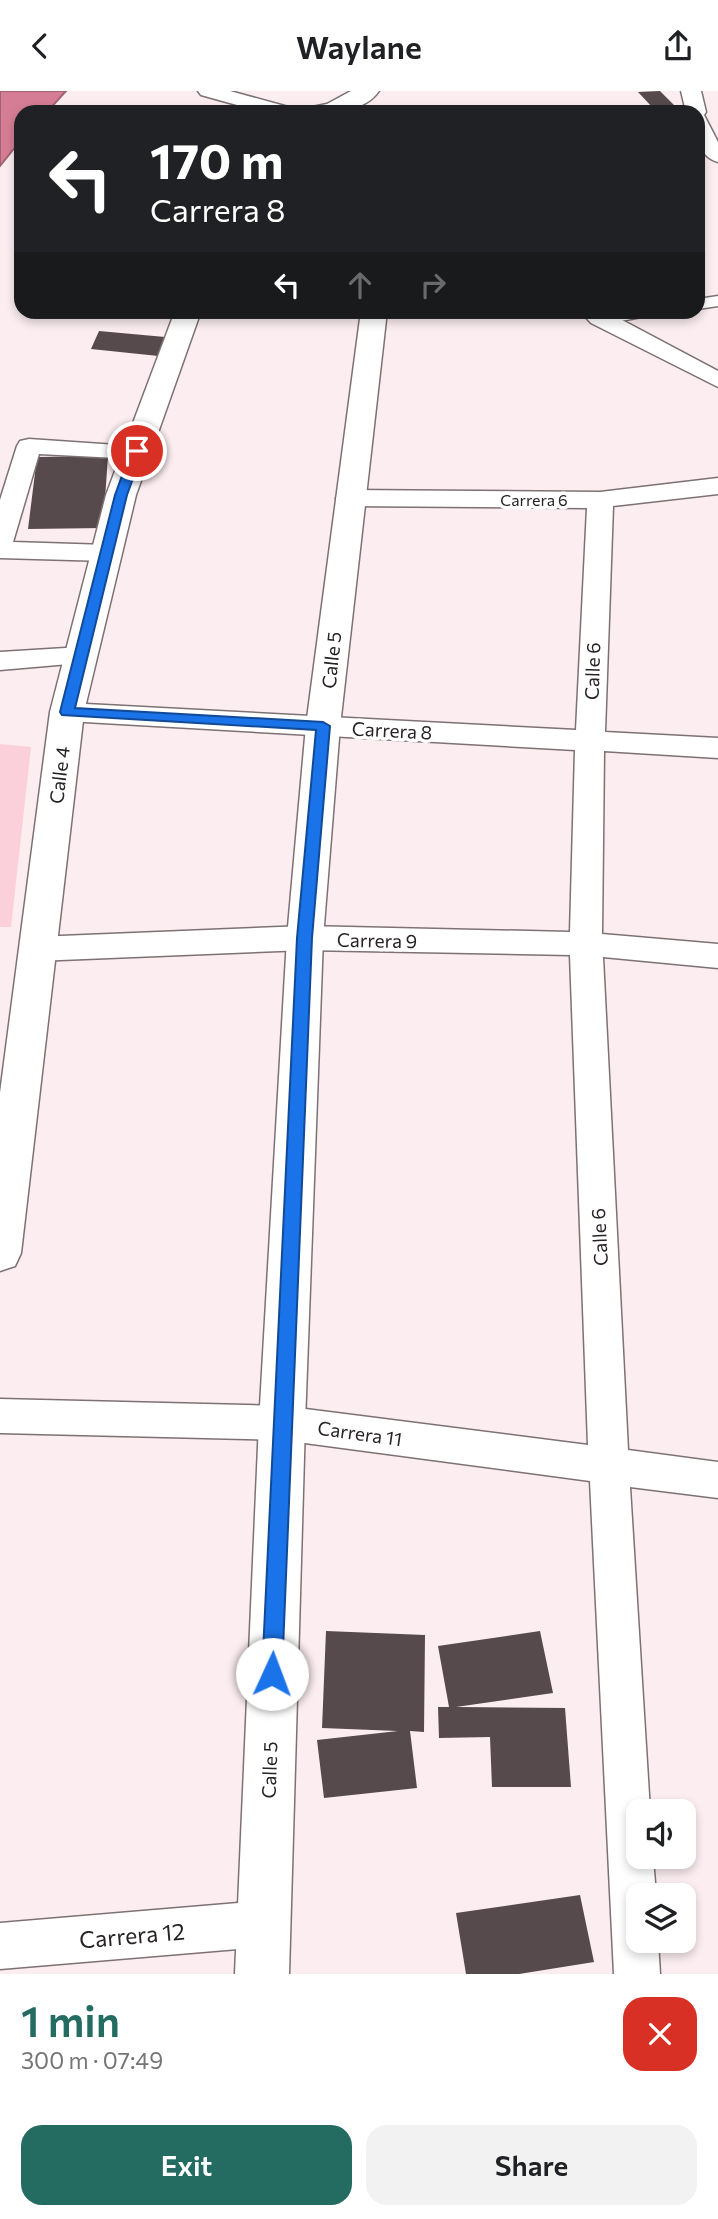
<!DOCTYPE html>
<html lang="en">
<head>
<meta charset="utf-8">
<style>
	:root { --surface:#fff; --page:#f2f2f2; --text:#202124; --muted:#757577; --accent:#246c62 }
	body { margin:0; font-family:Commissioner,sans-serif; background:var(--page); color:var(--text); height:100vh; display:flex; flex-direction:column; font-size:26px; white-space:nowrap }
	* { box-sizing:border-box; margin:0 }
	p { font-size:23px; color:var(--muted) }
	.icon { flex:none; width:38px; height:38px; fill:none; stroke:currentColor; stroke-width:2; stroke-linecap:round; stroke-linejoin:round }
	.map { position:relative; height:1883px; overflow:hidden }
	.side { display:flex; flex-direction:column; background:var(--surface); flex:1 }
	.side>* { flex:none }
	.hud { position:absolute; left:14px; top:14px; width:691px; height:214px; border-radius:21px; box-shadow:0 4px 10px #0003; background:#202124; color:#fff; overflow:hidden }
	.tools { position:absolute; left:626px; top:1708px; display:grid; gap:14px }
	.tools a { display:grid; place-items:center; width:70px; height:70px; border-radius:14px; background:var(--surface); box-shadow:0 4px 10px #0003; font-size:35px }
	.pin { position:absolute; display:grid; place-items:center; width:60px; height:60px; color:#fff; margin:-30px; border:4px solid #fff; border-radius:50%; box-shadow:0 2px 7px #0007 }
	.me { position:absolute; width:77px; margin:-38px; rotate:2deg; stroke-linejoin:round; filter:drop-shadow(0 0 5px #0008) }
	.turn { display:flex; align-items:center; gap:24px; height:147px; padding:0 21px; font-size:32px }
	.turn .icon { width:91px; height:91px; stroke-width:2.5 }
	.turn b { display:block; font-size:49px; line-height:60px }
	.lanes { display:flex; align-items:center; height:66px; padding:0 21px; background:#0003; justify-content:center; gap:35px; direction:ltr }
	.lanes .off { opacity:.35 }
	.round { display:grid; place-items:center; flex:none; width:74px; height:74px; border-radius:21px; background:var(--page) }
	.summary { display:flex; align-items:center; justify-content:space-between; height:119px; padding:0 21px }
	h1 { font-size:42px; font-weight:600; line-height:52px; color:var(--accent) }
	.action { display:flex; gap:14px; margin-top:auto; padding:14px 21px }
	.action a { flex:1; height:80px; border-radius:21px; background:var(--accent); color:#fff; font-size:28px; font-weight:600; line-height:80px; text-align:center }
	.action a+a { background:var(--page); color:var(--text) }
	header { display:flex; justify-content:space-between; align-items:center; height:91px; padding:0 21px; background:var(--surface); font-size:32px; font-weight:600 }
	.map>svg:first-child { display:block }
	.green { fill:#fcd0da }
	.water { fill:#d57d94; stroke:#a16272; stroke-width:2 }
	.building { fill:#564a4d }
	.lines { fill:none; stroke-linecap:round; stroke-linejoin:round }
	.pedestrian-casing { stroke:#7d7173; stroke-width:3 }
	.minor-casing { stroke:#7d7173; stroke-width:3 }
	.tertiary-casing { stroke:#7d7173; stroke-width:3 }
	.pedestrian { fill:#fff; fill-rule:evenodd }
	.minor { fill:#fff; fill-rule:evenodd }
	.tertiary { fill:#fff; fill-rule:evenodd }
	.route { fill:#1a73e8; stroke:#114b97; stroke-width:2 }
	.labels { text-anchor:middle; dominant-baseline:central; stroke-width:7; stroke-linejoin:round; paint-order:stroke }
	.far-street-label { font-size:16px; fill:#272223; stroke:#fff }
	.street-label { font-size:19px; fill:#272223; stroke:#fff }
	.near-street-label { font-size:23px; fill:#272223; stroke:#fff }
</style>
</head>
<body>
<header><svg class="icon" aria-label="back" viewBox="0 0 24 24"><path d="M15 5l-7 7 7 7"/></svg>Waylane<svg class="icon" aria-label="share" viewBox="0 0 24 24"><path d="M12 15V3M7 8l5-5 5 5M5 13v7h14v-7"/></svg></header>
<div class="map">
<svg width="718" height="1883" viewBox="0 0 718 1883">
	<rect width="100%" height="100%" fill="#fbedf0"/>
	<!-- green -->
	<path class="green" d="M0,653L31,656L11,836H0Z"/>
	<!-- water -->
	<path class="water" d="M0,0H66L47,21H21V49L0,75Z"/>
	<!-- building -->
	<path class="building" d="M660,0L674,14L653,17L638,1Z
		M99,240L176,247L168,266L91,258Z
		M108,365L103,437L28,438L37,366Z
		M326,1540L425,1544L424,1641L410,1640L417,1697L324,1707L317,1649L398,1640L322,1637Z
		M540,1540L553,1602L456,1616L565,1617L571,1696H492L490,1646L439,1647L438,1616H449L438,1555Z
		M580,1804L594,1871L519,1883H466L456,1822Z"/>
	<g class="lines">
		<defs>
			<path id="pedestrian" d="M718,205V215L698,218V208Z
				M609,220H654C645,228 599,235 591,227L593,223Z"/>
			<path id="minor" d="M198,0H230L292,17L295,21H262L201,4Z
				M681,0H701L706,21L704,24L718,51V71C695,65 698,40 698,21H686Z
				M580,220H605L718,280V296L591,232Z
				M29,348L146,356L149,361L146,366L137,368L39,363L13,451L107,454L116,456L120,462L116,468L107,470L0,467V409L17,355L20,350Z
				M718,387V403L613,415L605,641L718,647V667L604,660L602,843L718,853V877L603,866L628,1359L718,1371V1407L630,1396L650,1720H639V1766H653L656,1804H639V1850H658L660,1883H614L590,1390L282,1349L0,1342V1308L282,1315L588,1354L570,864L305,859L36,870L25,866L20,858L25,850L36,846L305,835L570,841L575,659L67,630L57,628L53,621L57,614L67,612L576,639L587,417L349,415L340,412L336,407L340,402L349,399L600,401Z
				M82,556L92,559L96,565L92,571L0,579V561Z
				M263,1810L279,1817L286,1833L279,1849L263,1856L0,1878V1832Z"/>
			<path id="tertiary" d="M351,0H379C364,22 332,21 308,21L312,16L327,13Z
				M175,220H201L136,404L84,621L21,1162L15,1175L0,1180V1002L50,621L106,404Z
				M361,220H387L340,635L323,847L305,1332L289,1883H235L259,1332L287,847L306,635Z"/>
		</defs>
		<!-- pedestrian casing -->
		<use href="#pedestrian" class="pedestrian-casing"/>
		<!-- minor casing -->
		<use href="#minor" class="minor-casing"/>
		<!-- tertiary casing -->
		<use href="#tertiary" class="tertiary-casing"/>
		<!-- pedestrian -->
		<use href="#pedestrian" class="pedestrian"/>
		<!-- minor -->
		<use href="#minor" class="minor"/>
		<!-- tertiary -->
		<use href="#tertiary" class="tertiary"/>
	</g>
	<!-- route -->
	<path class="route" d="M137,357L143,360L127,404L75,617L323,631L330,635L312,847L282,1583L279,1590L272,1593L265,1590L262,1583L297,847L316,639L62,624L60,621L115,404L131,360Z"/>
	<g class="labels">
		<!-- far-street labels -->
		<g class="far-street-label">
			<text x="534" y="408">Carrera 6</text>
		</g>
		<!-- street labels -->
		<g class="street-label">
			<text transform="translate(331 569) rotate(-84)">Calle 5</text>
			<text transform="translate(592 580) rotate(-88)">Calle 6</text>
			<text transform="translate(392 639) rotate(3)">Carrera 8</text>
			<text transform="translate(59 684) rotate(-83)">Calle 4</text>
			<text transform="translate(377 849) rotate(1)">Carrera 9</text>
			<text transform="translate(599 1146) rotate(-93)">Calle 6</text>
			<text transform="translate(360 1342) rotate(8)">Carrera 11</text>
			<text transform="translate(269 1679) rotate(-88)">Calle 5</text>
		</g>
		<!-- near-street labels -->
		<g class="near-street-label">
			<text transform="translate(132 1844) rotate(-5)">Carrera 12</text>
		</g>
	</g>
</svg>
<div class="tools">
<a><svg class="icon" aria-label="sound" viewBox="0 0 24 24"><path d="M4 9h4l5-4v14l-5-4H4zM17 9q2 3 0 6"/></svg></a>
<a><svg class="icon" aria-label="layers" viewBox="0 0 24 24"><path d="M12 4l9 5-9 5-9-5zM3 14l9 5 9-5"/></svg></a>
</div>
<div class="pin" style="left:137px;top:360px;background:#d93025"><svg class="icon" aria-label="arrive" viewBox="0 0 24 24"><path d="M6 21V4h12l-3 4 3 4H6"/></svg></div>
<svg class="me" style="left:272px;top:1583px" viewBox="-20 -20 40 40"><circle r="19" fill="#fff"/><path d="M0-13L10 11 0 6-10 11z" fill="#1a73e8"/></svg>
<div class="hud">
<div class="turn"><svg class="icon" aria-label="left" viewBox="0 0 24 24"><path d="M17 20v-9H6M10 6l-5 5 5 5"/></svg><div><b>170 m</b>Carrera 8</div></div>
<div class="lanes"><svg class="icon" aria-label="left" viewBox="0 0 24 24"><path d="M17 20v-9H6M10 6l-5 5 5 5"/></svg><svg class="icon off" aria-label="ahead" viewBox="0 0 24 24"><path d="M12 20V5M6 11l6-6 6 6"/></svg><svg class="icon off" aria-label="right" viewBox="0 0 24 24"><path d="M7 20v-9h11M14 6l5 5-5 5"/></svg></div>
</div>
</div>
<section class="side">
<div class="summary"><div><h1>1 min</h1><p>300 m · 07:49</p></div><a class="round" style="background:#d93025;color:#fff"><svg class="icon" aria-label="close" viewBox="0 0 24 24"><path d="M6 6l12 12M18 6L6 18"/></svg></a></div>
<div class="action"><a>Exit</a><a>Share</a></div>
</section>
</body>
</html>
